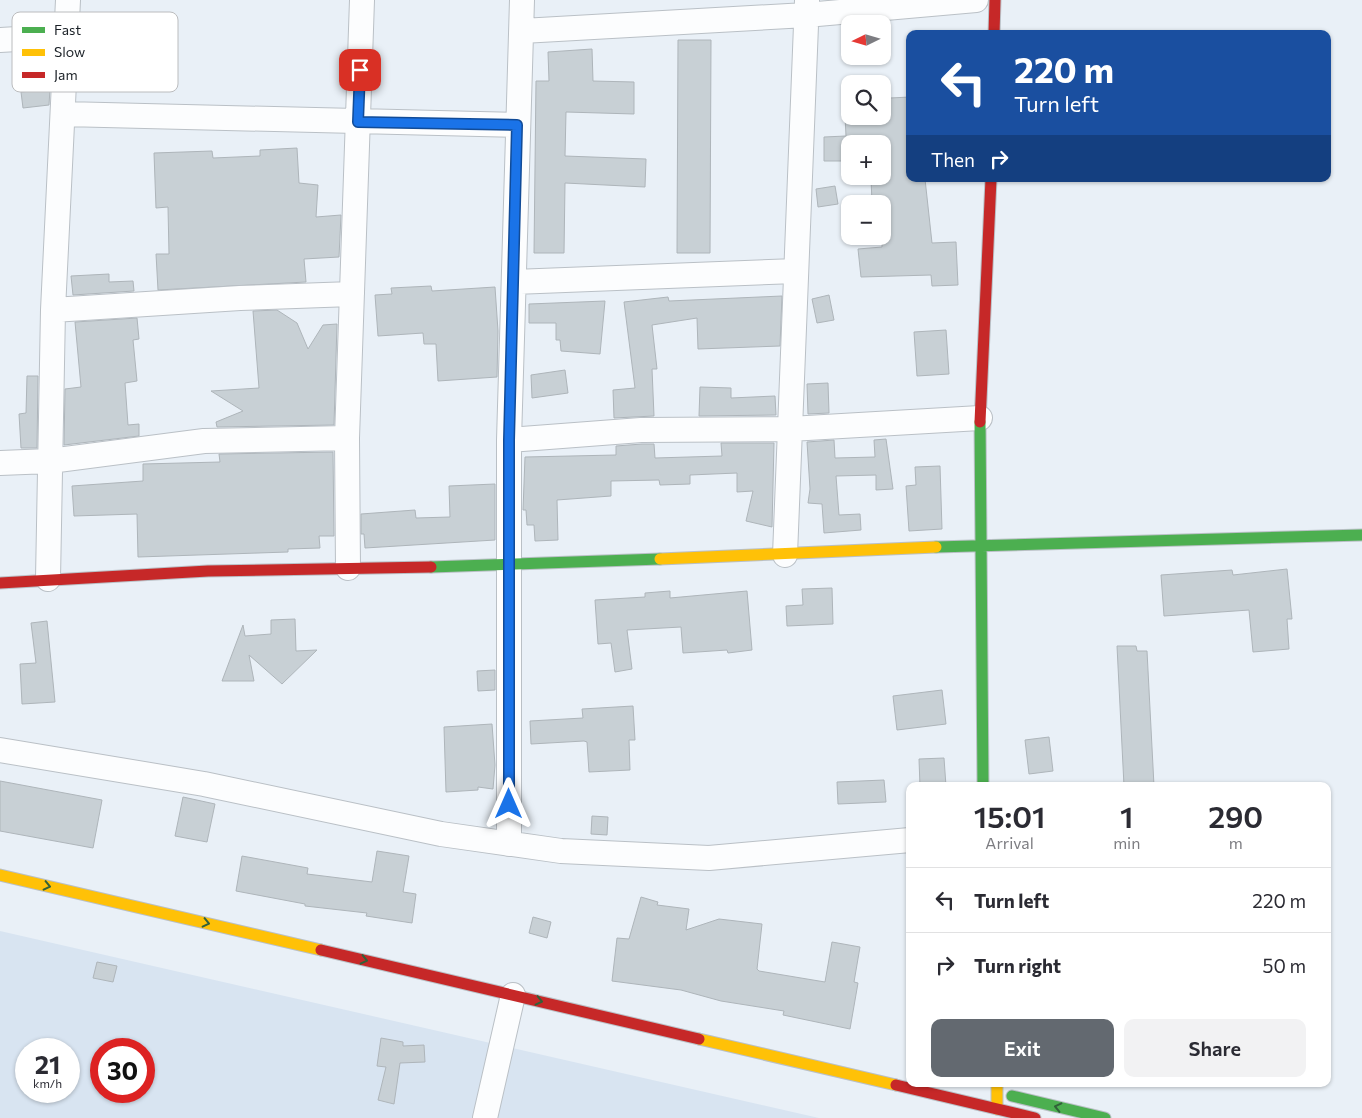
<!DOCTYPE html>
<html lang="en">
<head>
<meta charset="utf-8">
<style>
	:root { --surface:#fff; --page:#f2f2f3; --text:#2b2b33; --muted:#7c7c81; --line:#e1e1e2; --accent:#636970 }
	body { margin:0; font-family:Commissioner,sans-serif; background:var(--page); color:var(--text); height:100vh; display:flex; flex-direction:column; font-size:19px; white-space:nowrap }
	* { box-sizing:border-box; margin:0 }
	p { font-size:16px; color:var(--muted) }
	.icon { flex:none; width:28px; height:28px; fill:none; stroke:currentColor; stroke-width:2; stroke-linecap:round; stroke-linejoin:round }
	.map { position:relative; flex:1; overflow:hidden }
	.sheet { position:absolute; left:906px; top:782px; width:425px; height:305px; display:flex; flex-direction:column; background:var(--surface); border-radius:10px; box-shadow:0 1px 4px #0004 }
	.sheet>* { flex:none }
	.guide { position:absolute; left:906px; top:30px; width:425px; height:152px; border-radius:10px; box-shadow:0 1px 4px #0004; background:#1a4fa0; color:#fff; overflow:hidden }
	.needle { width:32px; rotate:265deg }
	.tools { position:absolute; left:841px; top:15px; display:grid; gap:10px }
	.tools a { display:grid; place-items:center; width:50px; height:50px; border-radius:10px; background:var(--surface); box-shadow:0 1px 4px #0004; font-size:25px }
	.speed { position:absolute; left:15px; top:1038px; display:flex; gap:10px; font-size:25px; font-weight:700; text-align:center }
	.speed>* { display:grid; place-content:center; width:65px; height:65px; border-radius:50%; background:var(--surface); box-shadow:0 1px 4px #0004; line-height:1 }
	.speed small { font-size:12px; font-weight:400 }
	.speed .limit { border:8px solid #d22; background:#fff; color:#111 }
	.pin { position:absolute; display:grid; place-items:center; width:42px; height:42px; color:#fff; margin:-21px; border-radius:10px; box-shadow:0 2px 8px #0006 }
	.me { position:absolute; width:55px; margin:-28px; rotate:0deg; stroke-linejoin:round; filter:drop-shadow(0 0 4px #0008) }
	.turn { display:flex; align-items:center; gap:18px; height:105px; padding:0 25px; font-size:22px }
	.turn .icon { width:65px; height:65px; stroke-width:2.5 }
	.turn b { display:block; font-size:35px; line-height:42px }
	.then { display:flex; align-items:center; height:48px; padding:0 25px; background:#0003; gap:10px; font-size:19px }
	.eta { display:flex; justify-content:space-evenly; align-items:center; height:85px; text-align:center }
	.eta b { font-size:30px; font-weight:600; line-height:35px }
	.cta { display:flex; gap:10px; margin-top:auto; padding:10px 25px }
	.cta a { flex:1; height:58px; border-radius:10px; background:var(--accent); color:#fff; font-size:20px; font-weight:600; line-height:58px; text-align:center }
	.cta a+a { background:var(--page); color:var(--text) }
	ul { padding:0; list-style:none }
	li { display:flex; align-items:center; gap:15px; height:65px; padding:0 25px; border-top:1px solid var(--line) }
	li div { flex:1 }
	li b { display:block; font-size:19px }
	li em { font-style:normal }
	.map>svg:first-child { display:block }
	.built { fill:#d8e4f1; fill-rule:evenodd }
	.building { fill:#c8d0d5; stroke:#aeb5ba }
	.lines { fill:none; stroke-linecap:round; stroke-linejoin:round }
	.street-casing { stroke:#bac0c6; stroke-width:26 }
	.fast-casing { stroke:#bac0c6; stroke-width:13 }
	.slow-casing { stroke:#bac0c6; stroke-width:13 }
	.jam-casing { stroke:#bac0c6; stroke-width:13 }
	.street { stroke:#fcfdfe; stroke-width:24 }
	.fast { stroke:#4caf50; stroke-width:11 }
	.slow { stroke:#ffc107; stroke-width:11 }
	.jam { stroke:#c62828; stroke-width:11 }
	.oneway { stroke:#316139 }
	.route-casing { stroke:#114b97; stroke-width:12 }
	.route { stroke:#1a73e8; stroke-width:9 }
	.key { fill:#fff; stroke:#bbbcbe; stroke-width:1 }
	.key-label { font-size:14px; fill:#1b2127 }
</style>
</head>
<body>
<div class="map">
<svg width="1362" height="1118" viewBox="0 0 1362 1118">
	<rect width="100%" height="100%" fill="#e9f0f7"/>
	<!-- built -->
	<path class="built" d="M0,931L819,1118H0ZM26,1049H69V1091H26ZM101,1049H144V1091H101Z"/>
	<!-- building -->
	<path class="building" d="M678,40H711L710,253H677Z
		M592,49L593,81L634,82V114L566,112L565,156L646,159L645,187L565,183L564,253H534L536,81H549L548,52Z
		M50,89L49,105L23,108L21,92Z
		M910,97V179H925L932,243L956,242L958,285L932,286L931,275L861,277L858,249L882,247V202H872L871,179L882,178V144H850V161H824V137L846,136L845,116H890V98Z
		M297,148L299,183L318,185L316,217L341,215L339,257L304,259L306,282L158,290L156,254H169L168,207L156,208L154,153L212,151L213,158L260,156V150Z
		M835,186L838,204L818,207L816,189Z
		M109,274V282L133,281L134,291L73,295L71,276Z
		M431,286L432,291L495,287L498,331L497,377L438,381L436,344H424L423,333L378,336L375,295L392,294L391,288Z
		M829,295L834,320L817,323L812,299Z
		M782,296L780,346L698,349L697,318L652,325L657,369H652L654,416L614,418L613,390L635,388L624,302L668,297L669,301Z
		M605,301L600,354L561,351L560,340H556V323H529V304Z
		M277,310L297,323L308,349L323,325L337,324L334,425L217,427L216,422L243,411L211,391L259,388L253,311Z
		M137,318L139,339L133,340L137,381L125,383L128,425L139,424V436L64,445L65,389L81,387L75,322Z
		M946,330L949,374L917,376L914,332Z
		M565,370L568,393L532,398L531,375Z
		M27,376H38L37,448H21L19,414L26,413Z
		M828,383L829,413L808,414L807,384Z
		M700,387L731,388V398L775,396L776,415L699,416Z
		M886,439L893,489L876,490V475L836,476L839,515L860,514L861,530L824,533L822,504L808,503L810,489L807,442L834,440L835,458L875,457L874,440Z
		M721,443H774L772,527L746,521L753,491L737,492V473L690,475V484L660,485L659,480L611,481V496L557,500L558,540L535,541L534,525H527L526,510H523L525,457L616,455V446L642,444H654L655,458L722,456Z
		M333,452L334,536H319L320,548L288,549V552L138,557L137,514L74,516L72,486L143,481V464L220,462L219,454Z
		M940,466L942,529L909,531L906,486L916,485L915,467Z
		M495,484V540L365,548L364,534H361V514L415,510L416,518L450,517L449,486Z
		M1287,569L1292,619H1287L1289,649L1253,652L1249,610L1164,616L1161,575L1232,570L1233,575Z
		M832,588L833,624L787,626L786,606L803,605L802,589Z
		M670,591V598L747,591L752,650L728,653L727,650L683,653L681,627L627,630L632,669L615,672L611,643L598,644L595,600L645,597V593Z
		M295,619L296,651L317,650L282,684L249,655L254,681H222L243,625L245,636L271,634V620Z
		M47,621L55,702L22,704L20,664L36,663L31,623Z
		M1117,646H1136L1137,651H1147L1154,786H1124Z
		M495,670V690L478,691L477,671Z
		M942,690L946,724L897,730L893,696Z
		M633,706L635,740H629L630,770L589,772L587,742L584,741L531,744L530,721L583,718L582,709Z
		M492,724L495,765L493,789L478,787V790L446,792L444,727Z
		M1049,737L1053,771L1029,774L1025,740Z
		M944,758L946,786H920L919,759Z
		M884,780L886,802L838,804L837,782Z
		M0,781L102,800L93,848L0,831Z
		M183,797L215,804L207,842L175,836Z
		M592,816L608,817L607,835L591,834Z
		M377,851L409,856L403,892L416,894L412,923L366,916L367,913L305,906V904L236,891L242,856L308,868L307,874L372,882Z
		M641,897L658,902L657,905L689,909L686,930L719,919L762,924L757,969L759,971L825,982L832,942L860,947L854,982L858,983L850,1029L783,1015L784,1011L721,1001L681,990L612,981L617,938L629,939Z
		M533,917L551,922L547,938L529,933Z
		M97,962L117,966L113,982L93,978Z
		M381,1038L403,1042V1046L424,1045L425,1062L400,1063L394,1104L378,1100L386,1067L377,1066Z"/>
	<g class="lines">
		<defs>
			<path id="street" d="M522,31L806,15L976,0
				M0,40L68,36
				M64,114L517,125
				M514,282L796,271
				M53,310L240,298L352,294
				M509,440L641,430L790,429L980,418
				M0,463L50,461L204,441L347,438
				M785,555L807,0
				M348,568L347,438L362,0
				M48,579L53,310L68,0
				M0,750L204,784L441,834L561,851L709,858L910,840
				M509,844V440L522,0
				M485,1118L513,995"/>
			<path id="fast" d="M980,422L983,786
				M936,547L1362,535
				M431,567L660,559
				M1012,1096L1105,1118"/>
			<path id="slow" d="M660,559L936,547
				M0,875L321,950
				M699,1039L896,1085
				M997,1084V1109"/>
			<path id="jam" d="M994,34L995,0
				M980,422L991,179
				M0,583L208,571L431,567
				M321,950L699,1039
				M896,1085L1035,1118"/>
		</defs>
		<!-- street casing -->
		<use href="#street" class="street-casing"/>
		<!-- fast casing -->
		<use href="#fast" class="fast-casing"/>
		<!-- slow casing -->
		<use href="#slow" class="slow-casing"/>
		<!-- jam casing -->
		<use href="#jam" class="jam-casing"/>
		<!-- street -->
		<use href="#street" class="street"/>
		<!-- fast -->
		<use href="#fast" class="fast"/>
		<!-- slow -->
		<use href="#slow" class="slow"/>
		<!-- jam -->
		<use href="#jam" class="jam"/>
	</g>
	<!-- one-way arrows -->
	<defs><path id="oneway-chevron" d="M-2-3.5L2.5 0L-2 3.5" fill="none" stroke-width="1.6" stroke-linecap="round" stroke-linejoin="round" transform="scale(1.25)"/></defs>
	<g class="oneway">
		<use href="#oneway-chevron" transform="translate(47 886) rotate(13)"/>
		<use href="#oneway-chevron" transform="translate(206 923) rotate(13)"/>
		<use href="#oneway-chevron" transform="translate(364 960) rotate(13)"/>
		<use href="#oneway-chevron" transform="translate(539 1001) rotate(13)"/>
		<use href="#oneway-chevron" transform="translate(1058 1107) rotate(-167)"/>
	</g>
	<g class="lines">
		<defs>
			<path id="route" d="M360,70L358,122L517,125L509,440V804"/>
		</defs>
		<!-- route casing -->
		<use href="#route" class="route-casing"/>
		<!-- route -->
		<use href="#route" class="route"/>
	</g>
	<!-- legend -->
	<rect x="12" y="12" width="166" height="80" rx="8" class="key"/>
	<rect x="22" y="27" width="23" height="6" fill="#4caf50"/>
	<rect x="22" y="49" width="23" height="7" fill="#ffc107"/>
	<rect x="22" y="72" width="23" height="6" fill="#c62828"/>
	<g class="key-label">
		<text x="54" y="35">Fast</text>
		<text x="54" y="57">Slow</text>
		<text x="54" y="80">Jam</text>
	</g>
</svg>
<div class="tools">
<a><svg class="needle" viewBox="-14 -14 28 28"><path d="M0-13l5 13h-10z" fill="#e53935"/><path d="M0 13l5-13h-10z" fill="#7c7c81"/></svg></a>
<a><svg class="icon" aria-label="search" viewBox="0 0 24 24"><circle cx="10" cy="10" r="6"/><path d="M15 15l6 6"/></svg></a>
<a>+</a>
<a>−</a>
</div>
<div class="speed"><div>21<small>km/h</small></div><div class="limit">30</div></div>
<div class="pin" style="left:360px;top:70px;background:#d93025"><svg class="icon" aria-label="arrive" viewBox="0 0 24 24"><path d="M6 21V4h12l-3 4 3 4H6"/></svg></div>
<svg class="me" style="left:509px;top:804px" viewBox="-20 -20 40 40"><path d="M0-17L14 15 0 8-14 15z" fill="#1a73e8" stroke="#fff" stroke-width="4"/></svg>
<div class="guide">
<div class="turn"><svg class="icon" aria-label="left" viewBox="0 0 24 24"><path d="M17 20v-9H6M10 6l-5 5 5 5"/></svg><div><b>220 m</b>Turn left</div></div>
<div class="then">Then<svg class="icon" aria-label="right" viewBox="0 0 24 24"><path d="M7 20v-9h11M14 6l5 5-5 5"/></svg></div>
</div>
<section class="sheet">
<div class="eta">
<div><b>15:01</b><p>Arrival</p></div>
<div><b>1</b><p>min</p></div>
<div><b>290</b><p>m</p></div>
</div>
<ul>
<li><svg class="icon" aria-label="left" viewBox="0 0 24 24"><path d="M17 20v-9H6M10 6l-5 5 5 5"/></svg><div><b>Turn left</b></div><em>220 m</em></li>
<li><svg class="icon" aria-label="right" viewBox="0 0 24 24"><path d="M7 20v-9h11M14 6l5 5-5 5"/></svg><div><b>Turn right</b></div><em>50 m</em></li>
</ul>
<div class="cta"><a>Exit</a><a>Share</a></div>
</section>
</div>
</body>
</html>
